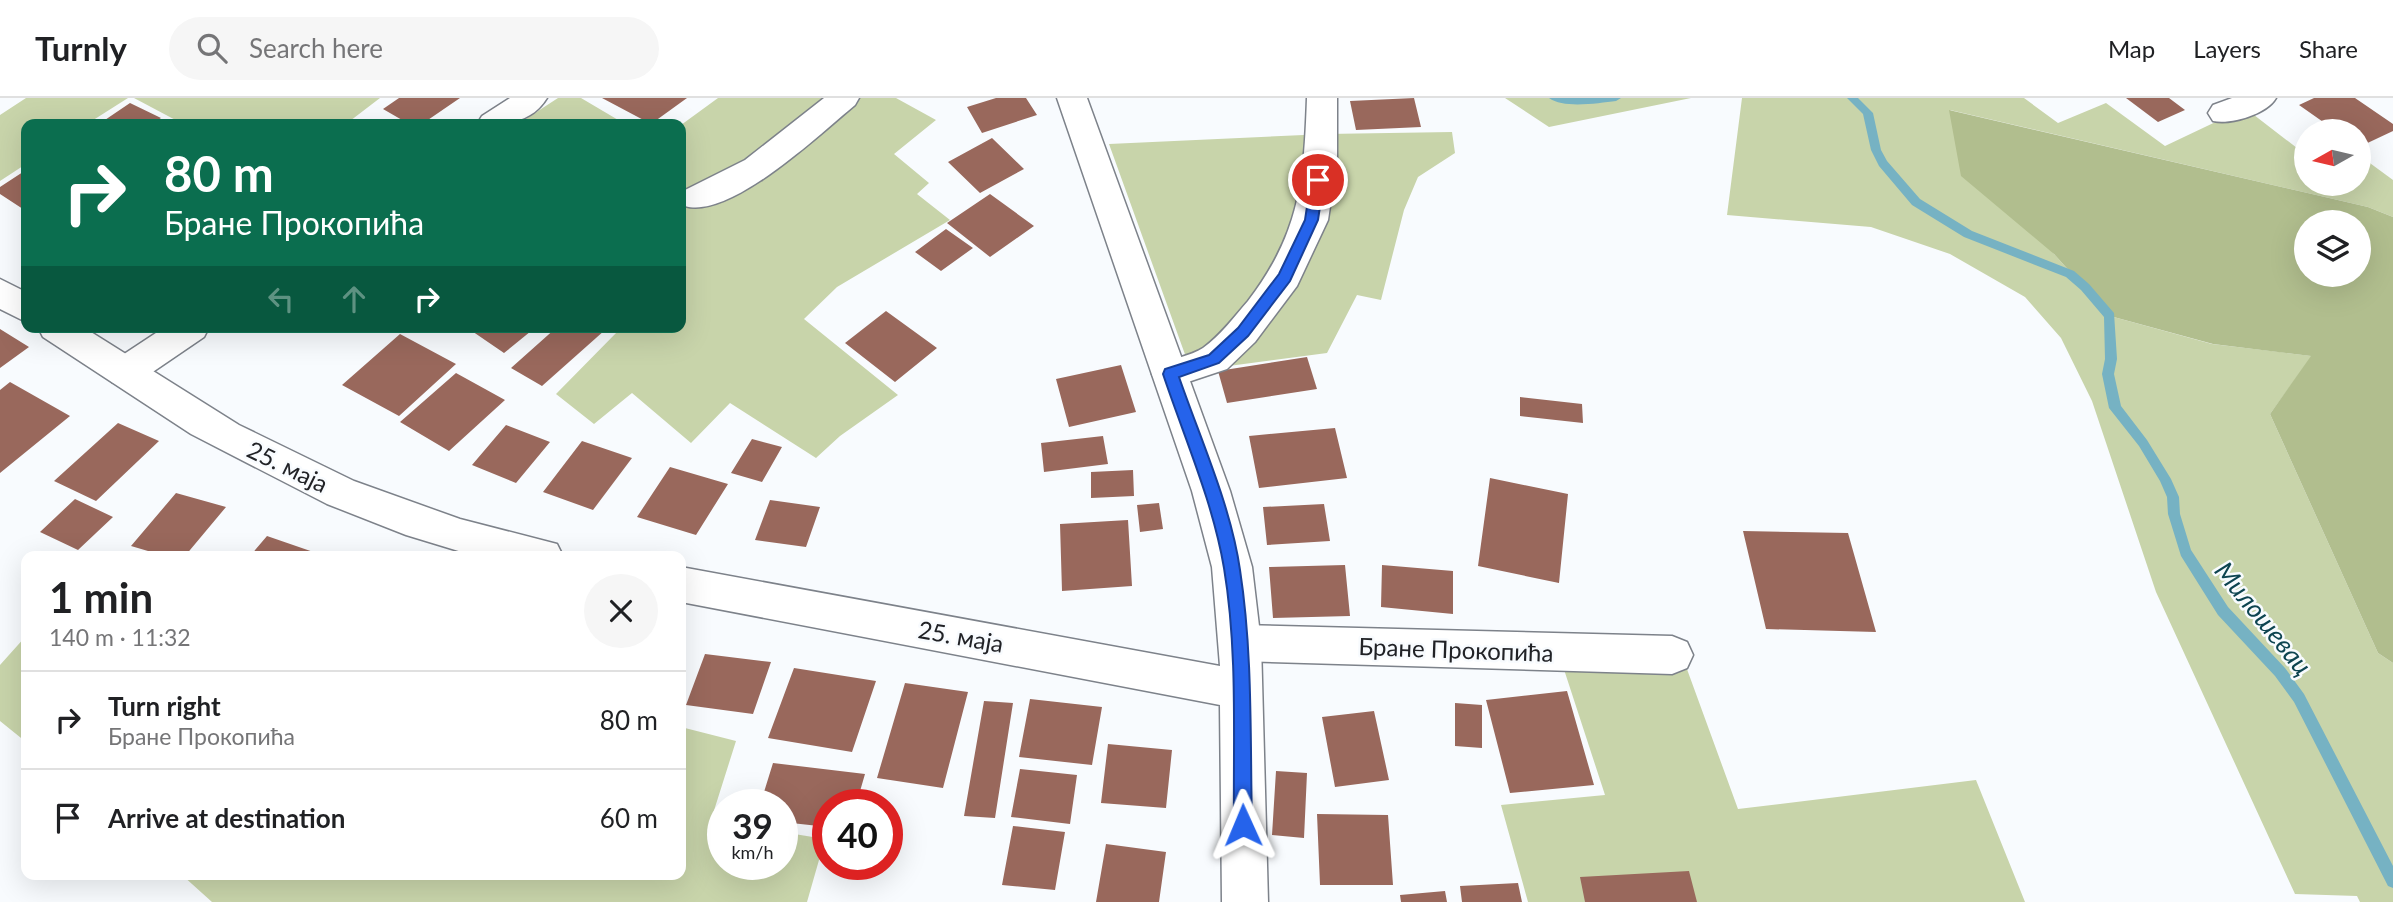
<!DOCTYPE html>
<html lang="en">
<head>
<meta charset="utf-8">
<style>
	:root { --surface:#fff; --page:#f6f6f6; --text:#202124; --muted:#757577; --line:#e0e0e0 }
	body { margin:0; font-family:Lato,sans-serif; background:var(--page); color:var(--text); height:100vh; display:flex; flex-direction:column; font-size:26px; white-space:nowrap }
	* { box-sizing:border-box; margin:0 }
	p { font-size:23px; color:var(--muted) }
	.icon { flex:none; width:38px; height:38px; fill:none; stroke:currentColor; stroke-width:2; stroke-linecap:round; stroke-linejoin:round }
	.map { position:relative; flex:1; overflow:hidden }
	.details { position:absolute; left:21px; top:453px; width:665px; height:329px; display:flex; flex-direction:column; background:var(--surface); border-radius:14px; box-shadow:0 7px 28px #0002 }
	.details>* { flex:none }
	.banner { position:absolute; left:21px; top:21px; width:665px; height:214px; border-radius:14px; box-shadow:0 7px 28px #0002; background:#0b6e4f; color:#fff; overflow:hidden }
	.needle { width:46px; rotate:262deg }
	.tools { position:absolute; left:2294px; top:21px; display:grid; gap:14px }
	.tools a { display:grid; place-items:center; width:77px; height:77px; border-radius:50%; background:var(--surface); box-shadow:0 7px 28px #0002; font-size:35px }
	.speed { position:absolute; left:707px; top:691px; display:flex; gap:14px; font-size:35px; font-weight:700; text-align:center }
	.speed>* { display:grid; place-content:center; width:91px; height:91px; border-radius:50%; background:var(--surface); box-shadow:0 7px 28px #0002; line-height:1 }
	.speed small { font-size:18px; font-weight:400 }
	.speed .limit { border:10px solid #d22; background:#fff; color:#111 }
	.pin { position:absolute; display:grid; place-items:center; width:60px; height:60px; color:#fff; margin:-30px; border:4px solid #fff; border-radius:50%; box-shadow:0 2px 7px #0007 }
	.me { position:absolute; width:77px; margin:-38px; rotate:359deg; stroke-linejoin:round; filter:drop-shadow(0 0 5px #0008) }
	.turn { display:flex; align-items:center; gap:24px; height:147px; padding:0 28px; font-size:32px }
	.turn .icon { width:91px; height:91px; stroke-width:2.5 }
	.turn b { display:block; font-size:49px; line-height:60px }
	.lanes { display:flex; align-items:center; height:66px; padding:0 28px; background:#0003; justify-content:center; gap:35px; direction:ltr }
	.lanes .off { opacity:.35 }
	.round { display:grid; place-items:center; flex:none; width:74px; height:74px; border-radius:37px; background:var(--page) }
	.head { display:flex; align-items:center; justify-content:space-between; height:119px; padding:0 28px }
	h1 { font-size:42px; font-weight:700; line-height:52px }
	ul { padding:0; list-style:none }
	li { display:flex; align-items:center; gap:21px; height:98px; padding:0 28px; border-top:2px solid var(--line) }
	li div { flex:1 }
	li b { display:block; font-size:26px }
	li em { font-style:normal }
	header { display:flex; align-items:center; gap:42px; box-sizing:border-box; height:98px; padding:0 35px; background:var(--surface); border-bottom:2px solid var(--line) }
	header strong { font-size:33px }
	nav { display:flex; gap:38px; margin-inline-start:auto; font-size:24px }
	.search { width:490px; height:63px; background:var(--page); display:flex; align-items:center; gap:18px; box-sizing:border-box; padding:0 24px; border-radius:38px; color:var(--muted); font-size:26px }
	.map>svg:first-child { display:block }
	.green { fill:#c8d4aa }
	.forest { fill:#b1be8e; fill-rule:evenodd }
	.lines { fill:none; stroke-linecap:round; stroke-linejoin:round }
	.stream { fill:#76b2c3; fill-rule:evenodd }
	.building { fill:#99685c }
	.minor-casing { stroke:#7d828a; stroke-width:3 }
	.tertiary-casing { stroke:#7d828a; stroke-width:3 }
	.minor { fill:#fff; fill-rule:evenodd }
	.tertiary { fill:#fff; fill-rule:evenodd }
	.route { fill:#2563eb; stroke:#184099; stroke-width:2 }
	.labels { text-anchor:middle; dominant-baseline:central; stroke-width:5; stroke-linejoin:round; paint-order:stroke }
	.street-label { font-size:24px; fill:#212226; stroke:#f8fbfe }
	.water-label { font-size:26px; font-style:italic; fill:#0d4450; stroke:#f8fbfe }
</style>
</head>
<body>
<header>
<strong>Turnly</strong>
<div class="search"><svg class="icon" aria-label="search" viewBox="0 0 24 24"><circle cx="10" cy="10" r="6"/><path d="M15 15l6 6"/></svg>Search here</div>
<nav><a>Map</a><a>Layers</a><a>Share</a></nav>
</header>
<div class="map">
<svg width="2393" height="804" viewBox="0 0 2393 804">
	<rect width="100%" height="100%" fill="#f8fbfe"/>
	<!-- green -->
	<path class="green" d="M26,0H128L87,26H26V66L0,83V17Z
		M134,0H380L346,26H183Z
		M558,0H581L625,26H518Z
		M718,0H896L936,22L894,56L929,85L917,96L950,122L837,189L804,221L898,297L840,338L816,360L730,305L691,345L632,295L594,326L556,296L618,233L612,229H681V27Z
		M1505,0H1691L1549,29Z
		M1742,0H2024L2058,25L2106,5L2165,48L2245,10L2306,57V86H2359V64L2363,60L2393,82V119L2368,109L1950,12L2054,156L2110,218L2212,246L2312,258L2270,316L2378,555L2393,565V804H2360L2357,798L2295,796L2156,494L2092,303L2061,240L2025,199L1950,156L1871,129L1727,117Z
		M1452,34L1455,55L1418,79L1404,112L1381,202L1357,197L1327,255L1191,273L1109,46L1326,36Z
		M26,538V644L0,623V567Z
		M1556,547L1684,563L1738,711L1976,682L2025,804H1528L1501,707L1605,697Z
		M681,629L736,643L711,722L723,724V766H782V734L825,741L807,804H212L182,777H681Z"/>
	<!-- forest -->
	<path class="forest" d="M1949,12L2368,109L2393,119V565L2378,555L2270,316L2311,258L2213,246L2110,218L2054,156L1961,78ZM2306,124H2359V177H2306Z"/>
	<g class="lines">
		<!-- stream -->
		<path class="stream" d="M1549,0H1621L1616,3C1598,5 1564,11 1549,0Z
			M1847,0H1858L1873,15L1881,52L1887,63L1920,101L1972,133L2074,173L2089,186L2114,215L2117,261L2114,276L2121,308L2147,342L2171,381L2179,399L2180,416L2191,452L2228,509L2285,570L2304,596L2393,768V790L2388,788L2294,604L2275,578L2218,517L2181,458L2168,416L2167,399L2160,383L2139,348L2109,310L2102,276L2105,261L2104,219L2081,192L2066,179L1964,139L1912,107L1879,68L1871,52L1863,16Z"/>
	</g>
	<!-- building -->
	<path class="building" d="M399,0H460L422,26H409L383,11Z
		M602,0H687L651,26Z
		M996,0H1026L1037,17L982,35L967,9Z
		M1414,0L1421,29L1356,32L1350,3Z
		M2126,0H2169L2185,12L2158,24Z
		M2314,0H2355L2393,26V33L2359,49V33H2336L2299,7Z
		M130,5L161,20L152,26H99Z
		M992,40L1024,71L980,95L948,64Z
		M26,72V113L0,96V89Z
		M990,96L1034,128L990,159L947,125Z
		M946,131L973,150L941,173L915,154Z
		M886,213L937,250L895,284L845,245Z
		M466,229H536L504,255Z
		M557,229L605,232L542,288L511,270Z
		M0,231L29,249L0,270Z
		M400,236L456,266L399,318L342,287Z
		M1307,259L1317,291L1227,305L1218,273Z
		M1121,267L1136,314L1069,329L1056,281Z
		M456,275L505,302L449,353L400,324Z
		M10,284L70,318L0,375V292Z
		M1520,299L1582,306L1583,325L1520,318Z
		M118,325L159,343L96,403L54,383Z
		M506,327L550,344L516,385L472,367Z
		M1335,330L1347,380L1259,390L1249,338Z
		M1103,338L1108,366L1044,374L1041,345Z
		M752,341L782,349L762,384L731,375Z
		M582,343L632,360L593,412L543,394Z
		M670,369L728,386L696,437L637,419Z
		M1133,372L1134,398L1091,400V374Z
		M1490,380L1568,396L1559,485L1478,468Z
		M176,395L226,409L185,458H165L131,448Z
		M75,401L113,419L78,452L40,434Z
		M770,402L820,409L806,449L755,442Z
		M1159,405L1163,431L1140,434L1137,407Z
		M1324,406L1330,443L1267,447L1263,409Z
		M1128,422L1132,488L1062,493L1060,426Z
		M1743,433L1848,435L1876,534L1766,531Z
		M267,438L325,458H250Z
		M1345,467L1350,518L1273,520L1269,469Z
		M1382,467L1453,473V516L1381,509Z
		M705,556L771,564L753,616L686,607Z
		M794,570L876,583L852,654L768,640Z
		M905,585L968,594L943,690L877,680Z
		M1567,593L1594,687L1510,695L1486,602Z
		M1030,601L1102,609L1092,667L1019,659Z
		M984,603L1013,605L995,720L964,718Z
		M1455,605L1482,607V650L1455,648Z
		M1374,613L1389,682L1335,689L1322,619Z
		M1108,646L1172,652L1166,710L1101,705Z
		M773,665L865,676L856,707H828V729L782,724V707H760Z
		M1020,671L1077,677L1070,726L1011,719Z
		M1276,673L1307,675L1304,740L1272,737Z
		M1317,716L1388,717L1393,787H1320Z
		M1013,728L1065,734L1055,792L1002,787Z
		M1106,746L1166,754L1159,804H1096Z
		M1689,773L1697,804H1585L1580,779Z
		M1518,785L1522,804H1462L1460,788Z
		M1445,793L1447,804H1401L1400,797Z"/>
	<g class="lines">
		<defs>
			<path id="minor" d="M510,0H547C531,26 505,26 477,26L482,18Z
				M824,0H859L855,7C821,35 730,122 685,108L681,100L685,92L745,62Z
				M1307,0H1337V61L1328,122L1297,188L1255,244L1227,271L1170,290L1157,286L1152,276L1157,266C1171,261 1191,258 1203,250C1221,237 1234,219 1248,203C1300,135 1304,83 1307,0Z
				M2232,0H2276C2267,16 2231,27 2213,23L2208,15L2213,7Z
				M165,229H209L204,239L138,284L125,288L112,284L107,274L112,264Z
				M1240,527L1672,538L1687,544L1693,557L1687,570L1672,576L1240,563L1225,558L1219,545L1225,532Z"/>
			<path id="tertiary" d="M1057,0H1087L1230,393L1252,469L1261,545L1268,804H1222L1220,607L681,504V469L1220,568L1212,469L1192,393Z
				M0,181L26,194V224L0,211Z
				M38,229H83L239,327L354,383L460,421L557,446L563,458H475L406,437L327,406L191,336L43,239Z"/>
		</defs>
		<!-- minor casing -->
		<use href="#minor" class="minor-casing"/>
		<!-- tertiary casing -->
		<use href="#tertiary" class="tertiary-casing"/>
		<!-- minor -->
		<use href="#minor" class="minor"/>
		<!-- tertiary -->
		<use href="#tertiary" class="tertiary"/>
	</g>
	<!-- route -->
	<path class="route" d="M1318,77L1324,82L1318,122L1290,183L1248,238L1219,265L1179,279C1200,340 1231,408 1240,472C1253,556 1250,642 1252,727L1250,733L1243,736L1237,733L1234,727C1233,642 1238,554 1224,470C1213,404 1184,339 1163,276L1165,271L1209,257L1238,230L1279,176L1305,122L1311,82Z"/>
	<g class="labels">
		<!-- street labels -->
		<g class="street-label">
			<text transform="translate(288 368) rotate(26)">25. маја</text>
			<text transform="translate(961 538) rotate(10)">25. маја</text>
			<text transform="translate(1456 551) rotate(2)">Бране Прокопића</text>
		</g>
		<!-- water labels -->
		<g class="water-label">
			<text transform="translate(2264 520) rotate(51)">Милошевац</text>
		</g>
	</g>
</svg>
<div class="tools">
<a><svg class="needle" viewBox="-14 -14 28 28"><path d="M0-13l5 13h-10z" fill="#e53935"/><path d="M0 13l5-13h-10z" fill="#757577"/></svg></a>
<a><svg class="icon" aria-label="layers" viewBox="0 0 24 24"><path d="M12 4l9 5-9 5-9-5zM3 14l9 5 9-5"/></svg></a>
</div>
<div class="speed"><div>39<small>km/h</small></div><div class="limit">40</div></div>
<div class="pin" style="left:1318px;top:82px;background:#d93025"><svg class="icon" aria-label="arrive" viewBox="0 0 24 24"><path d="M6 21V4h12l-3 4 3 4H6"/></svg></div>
<svg class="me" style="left:1243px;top:727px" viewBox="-20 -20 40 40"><path d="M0-17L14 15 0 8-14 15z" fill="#2563eb" stroke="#fff" stroke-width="4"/></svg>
<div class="banner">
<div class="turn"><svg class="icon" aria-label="right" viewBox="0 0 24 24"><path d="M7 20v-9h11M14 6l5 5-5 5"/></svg><div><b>80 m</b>Бране Прокопића</div></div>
<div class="lanes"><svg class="icon off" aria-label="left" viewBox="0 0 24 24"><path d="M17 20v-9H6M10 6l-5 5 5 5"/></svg><svg class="icon off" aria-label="ahead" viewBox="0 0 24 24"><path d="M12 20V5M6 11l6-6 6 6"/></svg><svg class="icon" aria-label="right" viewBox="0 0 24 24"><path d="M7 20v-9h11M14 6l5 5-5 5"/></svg></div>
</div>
<section class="details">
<div class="head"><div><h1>1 min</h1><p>140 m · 11:32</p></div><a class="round"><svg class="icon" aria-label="close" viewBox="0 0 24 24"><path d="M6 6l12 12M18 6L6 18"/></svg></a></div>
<ul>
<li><svg class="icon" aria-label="right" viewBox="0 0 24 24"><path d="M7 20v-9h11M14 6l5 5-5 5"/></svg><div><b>Turn right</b><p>Бране Прокопића</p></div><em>80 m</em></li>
<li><svg class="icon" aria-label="arrive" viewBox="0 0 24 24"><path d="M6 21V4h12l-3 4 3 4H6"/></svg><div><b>Arrive at destination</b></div><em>60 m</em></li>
</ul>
</section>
</div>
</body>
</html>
